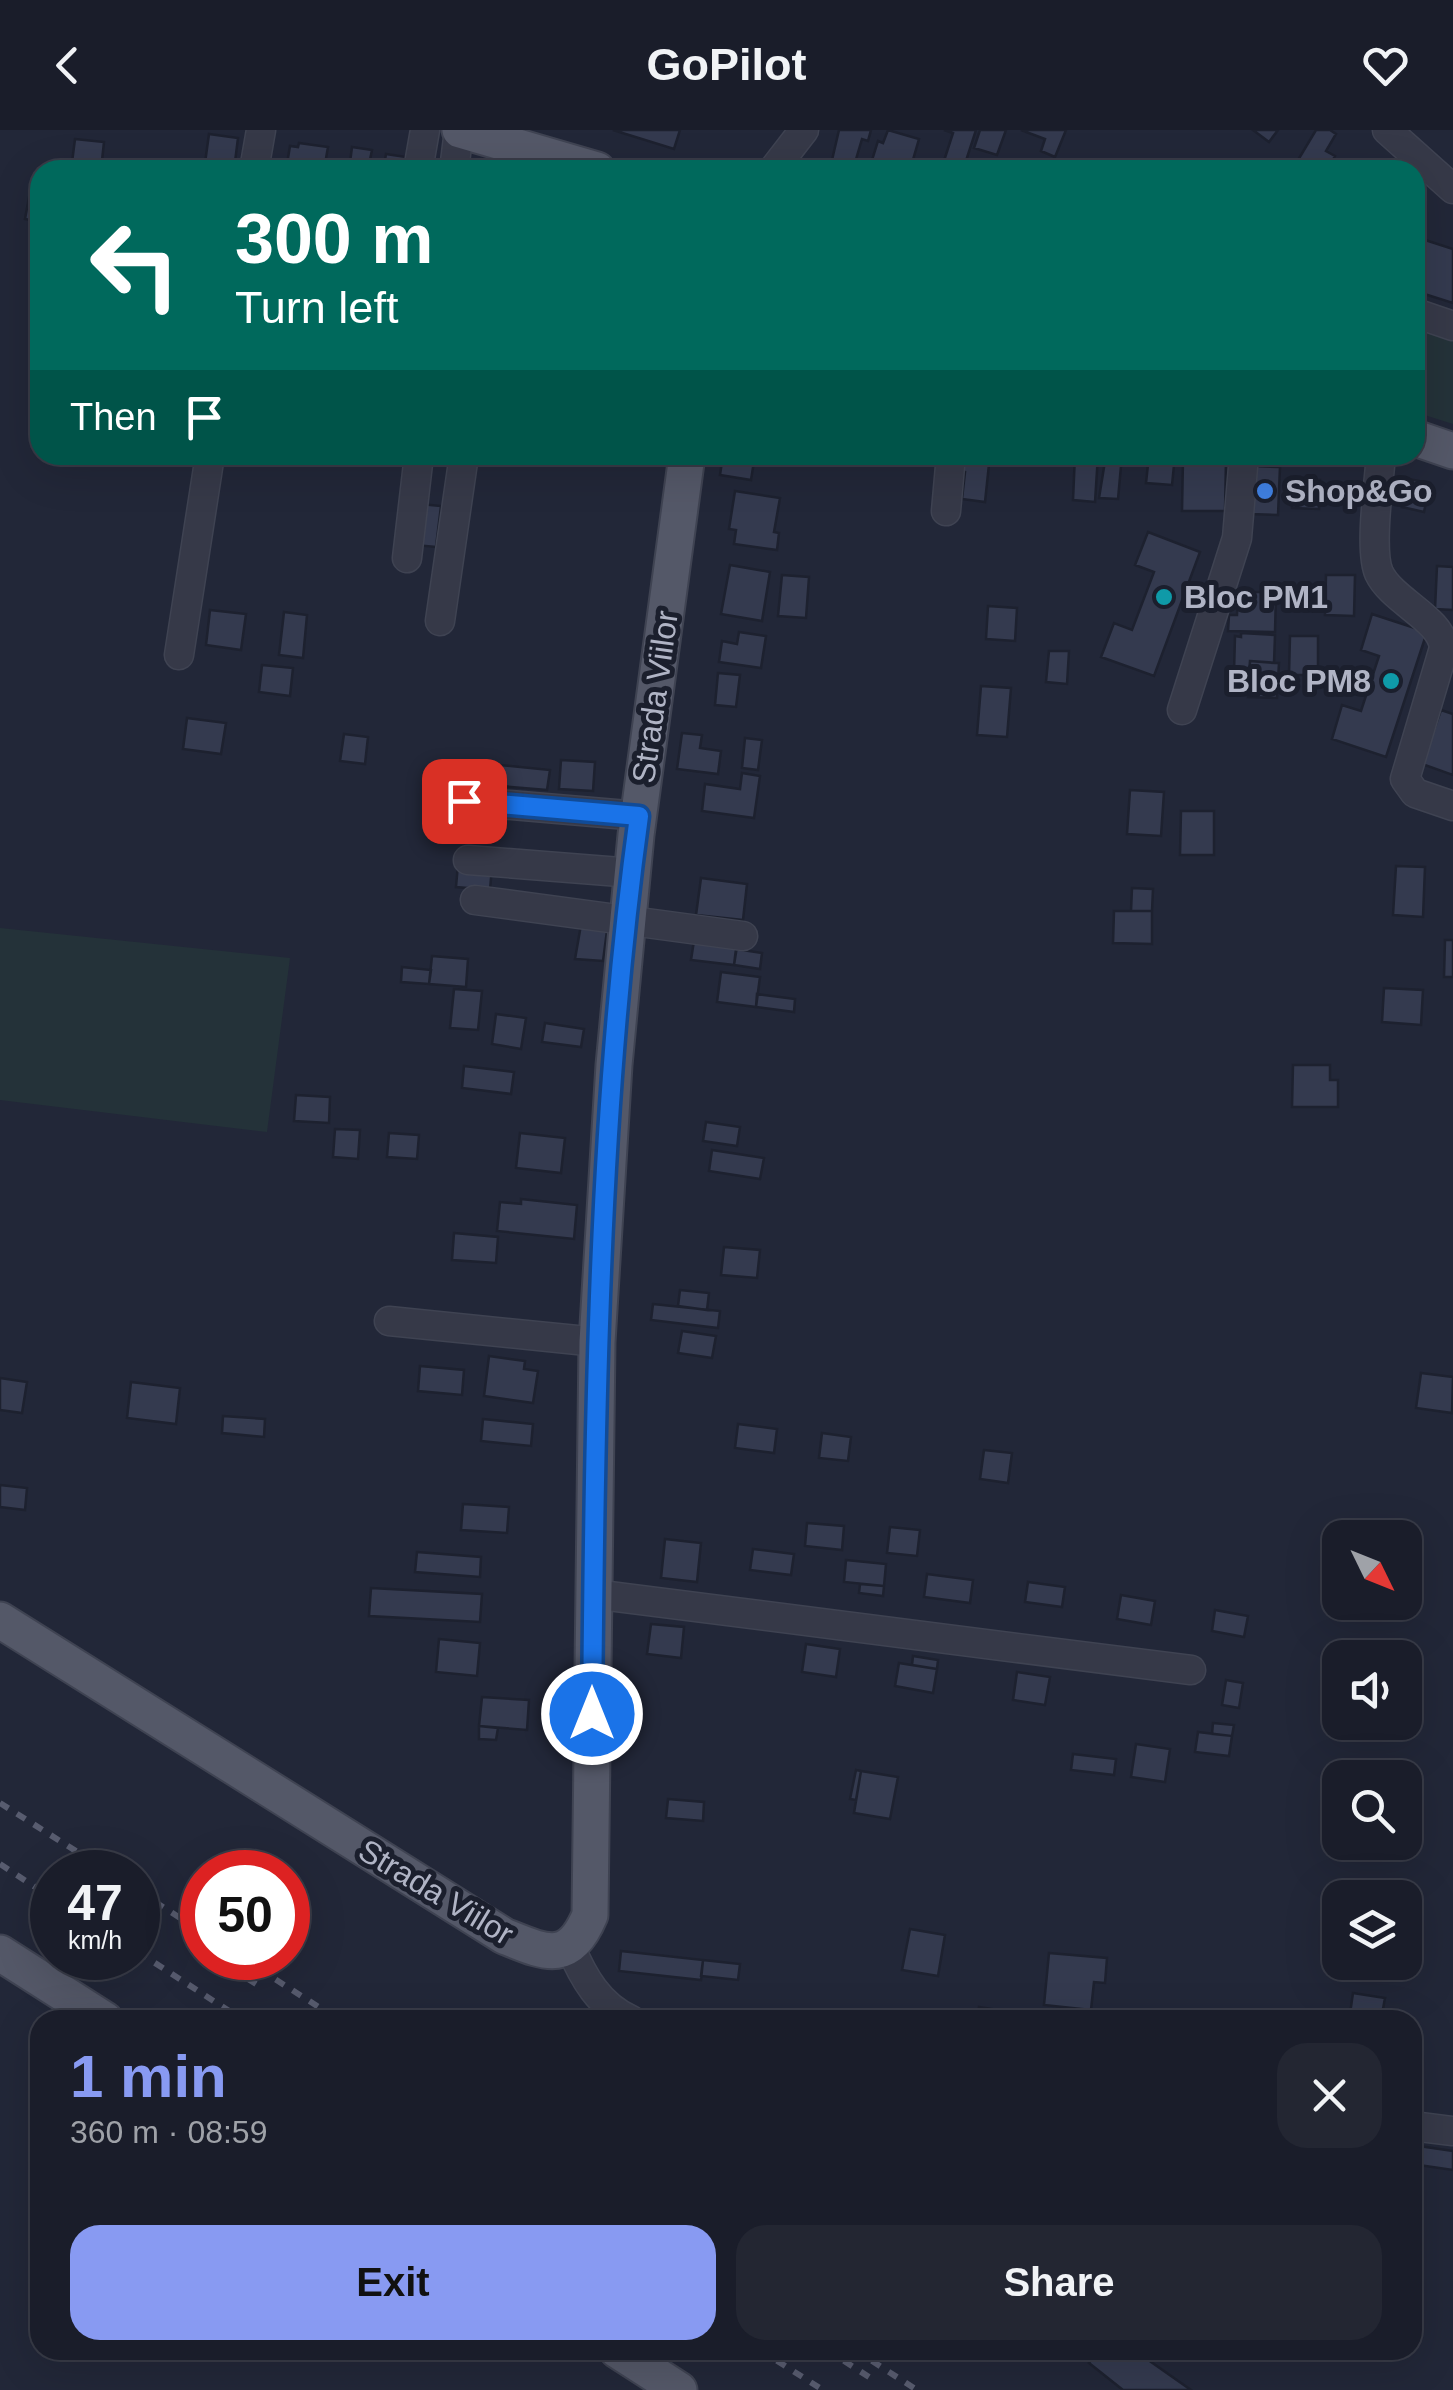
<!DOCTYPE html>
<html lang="en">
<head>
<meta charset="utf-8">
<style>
	:root { --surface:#1a1d2a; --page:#232632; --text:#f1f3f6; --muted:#9fa2a8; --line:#383b47; --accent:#889af2 }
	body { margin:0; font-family:Arial,sans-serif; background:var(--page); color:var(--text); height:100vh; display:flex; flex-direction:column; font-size:38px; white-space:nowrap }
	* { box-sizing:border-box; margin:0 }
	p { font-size:32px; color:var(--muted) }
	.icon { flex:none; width:55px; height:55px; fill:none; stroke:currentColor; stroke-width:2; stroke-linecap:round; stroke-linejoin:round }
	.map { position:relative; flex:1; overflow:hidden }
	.sheet { position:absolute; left:30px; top:1880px; width:1392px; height:350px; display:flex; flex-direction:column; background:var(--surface); border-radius:30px; box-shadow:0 10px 40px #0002,0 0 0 2px var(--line) }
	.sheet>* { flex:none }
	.guide { position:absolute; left:30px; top:30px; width:1395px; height:305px; border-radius:30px; box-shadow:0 10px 40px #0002,0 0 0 2px var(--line); background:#00695c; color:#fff; overflow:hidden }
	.needle { width:65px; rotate:133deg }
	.tools { position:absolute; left:1322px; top:1390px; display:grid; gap:20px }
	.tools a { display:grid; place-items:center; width:100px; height:100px; border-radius:20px; background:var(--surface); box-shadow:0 10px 40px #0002,0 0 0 2px var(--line); font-size:50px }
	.speed { position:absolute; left:30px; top:1720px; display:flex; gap:20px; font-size:50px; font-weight:700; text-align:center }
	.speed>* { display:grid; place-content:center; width:130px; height:130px; border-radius:50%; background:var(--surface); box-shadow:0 10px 40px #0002,0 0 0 2px var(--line); line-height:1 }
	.speed small { font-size:25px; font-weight:400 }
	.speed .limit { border:15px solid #d22; background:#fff; color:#111 }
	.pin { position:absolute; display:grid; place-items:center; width:85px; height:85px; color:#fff; margin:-42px; border-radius:20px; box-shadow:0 5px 15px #0006 }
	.me { position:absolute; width:110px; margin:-55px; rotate:0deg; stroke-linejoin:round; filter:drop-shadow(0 0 8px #0008) }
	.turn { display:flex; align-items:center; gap:35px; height:210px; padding:0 40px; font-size:45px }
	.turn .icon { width:130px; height:130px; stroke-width:2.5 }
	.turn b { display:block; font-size:70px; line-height:85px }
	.then { display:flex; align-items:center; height:95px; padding:0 40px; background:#0003; gap:20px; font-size:38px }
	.round { display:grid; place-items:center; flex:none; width:105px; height:105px; border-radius:30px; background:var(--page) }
	.overview { display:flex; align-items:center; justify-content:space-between; height:170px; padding:0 40px }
	h1 { font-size:60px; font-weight:700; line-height:75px; color:var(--accent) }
	.cta { display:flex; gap:20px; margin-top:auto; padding:20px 40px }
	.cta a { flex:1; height:115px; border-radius:30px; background:var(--accent); color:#111; font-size:40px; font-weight:700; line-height:115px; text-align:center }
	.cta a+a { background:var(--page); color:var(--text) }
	header { display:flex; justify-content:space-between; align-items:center; height:130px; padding:0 40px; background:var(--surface); font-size:45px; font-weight:700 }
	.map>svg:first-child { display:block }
	.green { fill:#243239 }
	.building { fill:#343a4f; stroke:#1d212f; stroke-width:2.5 }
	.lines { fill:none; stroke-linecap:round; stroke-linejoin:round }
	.minor-casing { stroke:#3f4352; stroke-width:31 }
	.major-casing { stroke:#3f4352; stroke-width:39 }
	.minor { stroke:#363948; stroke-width:28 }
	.major { stroke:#545868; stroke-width:35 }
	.rail { stroke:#585c6f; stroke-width:6; stroke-dasharray:10 10; stroke-linecap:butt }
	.route-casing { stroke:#114b97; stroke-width:25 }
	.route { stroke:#1a73e8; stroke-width:18 }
	.shop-dot { fill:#3f7fe0; stroke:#1b1f2d; stroke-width:4 }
	.culture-dot { fill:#0f9aa8; stroke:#1b1f2d; stroke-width:4 }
	.labels { text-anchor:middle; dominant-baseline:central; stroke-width:10; stroke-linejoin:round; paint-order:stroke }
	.poi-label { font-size:32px; font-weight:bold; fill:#b0b4c5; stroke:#1b1f2d; text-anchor:start }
	.street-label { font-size:32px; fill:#b0b4c5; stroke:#1b1f2d }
</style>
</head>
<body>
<header><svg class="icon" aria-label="back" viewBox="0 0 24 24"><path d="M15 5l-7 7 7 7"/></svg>GoPilot<svg class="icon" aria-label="heart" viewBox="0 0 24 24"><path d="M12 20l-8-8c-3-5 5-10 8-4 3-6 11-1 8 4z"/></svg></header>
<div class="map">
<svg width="1453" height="2260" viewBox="0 0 1453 2260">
	<rect width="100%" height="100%" fill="#222738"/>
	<!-- green -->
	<path class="green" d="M1415,197L1453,207V294L1415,282Z
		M0,798L290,828L267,1002L0,970Z"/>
	<!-- building -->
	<path class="building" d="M613,0H680L674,19Z
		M839,0H871L868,11L862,9L854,36L832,30Z
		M888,0L919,9L910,40H869L878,11L883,13Z
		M944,0H976L963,40L942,37L953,3Z
		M980,0H1006L997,25L974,18Z
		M1021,0H1066L1055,27L1041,21L1045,9Z
		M1253,0H1278L1269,12Z
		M1316,0H1330L1336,4L1326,21L1335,26L1327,40L1312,37L1310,40H1292Z
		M209,4L238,8L234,40H204Z
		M75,9L104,12L101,40H71Z
		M299,13L328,17L324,40H286L290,16L298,17Z
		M352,17L372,20L368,40H349Z
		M386,24L406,27L404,40H377L378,34L384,36Z
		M32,51L40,53V92L25,89Z
		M1419,108L1453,119V173L1415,161V119Z
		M723,325H755L751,350L720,345Z
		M954,325H990L985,372L962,369L965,342L953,340Z
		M1075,325H1098L1095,372L1073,370Z
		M1106,325H1122L1118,369L1099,368Z
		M1149,325H1175L1172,355L1146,353Z
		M1183,329L1226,330L1225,381H1182Z
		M1251,336L1280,337L1278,385L1250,384Z
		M1293,349L1320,350L1319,379L1292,378Z
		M1408,349L1430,353L1424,382L1402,377Z
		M735,361L780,368L774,402L779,403L777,420L734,414L736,400L729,399Z
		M420,374L441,376L436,417L415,415Z
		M1148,402L1200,422L1154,546L1101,527L1114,493L1132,500L1154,442L1135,435Z
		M730,435L770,442L762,491L721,484Z
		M1437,436L1453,437V480L1435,479Z
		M782,445L809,447L806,488L778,486Z
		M1326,445H1355L1354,486L1325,485Z
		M1238,462H1276L1275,502L1228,501L1229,485H1237Z
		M988,476L1017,478L1015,511L986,509Z
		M210,480L246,484L241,520L206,515Z
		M284,482L307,485L303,528L279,525Z
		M1372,484L1427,502L1386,627L1332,609L1342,575L1361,581L1379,526L1361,520Z
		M739,502L766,506L761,538L719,532L722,511L737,514Z
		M1241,503L1275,505L1274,533L1250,531L1249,543L1234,542L1235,506L1241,507Z
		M1290,506H1318V545H1289Z
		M1049,521H1069L1067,554L1046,552Z
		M1250,531L1279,533L1277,568L1248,567Z
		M262,535L293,538L290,566L259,562Z
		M718,543L740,545L736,577L715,575Z
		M981,556L1011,558L1007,607L977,605Z
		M1441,580L1453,584V645L1422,634Z
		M187,588L226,593L221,624L183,619Z
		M682,603L702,605L700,618L721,621L718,644L677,639Z
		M344,604L368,607L365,634L340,631Z
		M745,608L762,610L758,640L742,638Z
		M561,630L595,632L593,661L559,659Z
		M490,634L550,640L547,660L488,655Z
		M742,643L760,646L754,688L702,681L705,654L740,659Z
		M1130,660L1164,662L1161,706L1127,704Z
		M1181,681H1214V725H1180Z
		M465,683L496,685L494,713L463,710Z
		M458,734L492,736L490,760L456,757Z
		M1396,736L1425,737L1423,787L1393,785Z
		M701,748L747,754L743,790L696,785Z
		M1132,758L1153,759L1152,781H1131Z
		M1114,781H1152V814L1113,813Z
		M582,789L608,793L603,831L575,829Z
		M695,804L738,810L734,835L691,830Z
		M1445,810H1453V847H1444Z
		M736,819L762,823L760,839L734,835Z
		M432,826L468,829L466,857L429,854Z
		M402,837L431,840L429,854L401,852Z
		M721,842L760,847L756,877L717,872Z
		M1384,858L1423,860L1421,895L1382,892Z
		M454,859L482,861L478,900L450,898Z
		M757,864L795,869L794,882L756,877Z
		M496,884L526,888L521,919L492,914Z
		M545,893L584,899L581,917L542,912Z
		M1293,935H1330V950H1338V977H1292Z
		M464,936L514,942L511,964L462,958Z
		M296,965L330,967L329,993L294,991Z
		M706,992L740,997L737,1016L703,1011Z
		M335,999L360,1000L358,1029L333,1027Z
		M389,1003L419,1005L417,1029L387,1027Z
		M520,1003L565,1008L561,1043L516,1038Z
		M712,1020L764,1028L760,1049L709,1041Z
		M521,1069L577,1075L574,1109L497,1101L500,1072L521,1074Z
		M454,1103L498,1107L496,1133L452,1130Z
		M724,1117L760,1120L757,1148L721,1145Z
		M680,1160L709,1163L707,1180L678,1176Z
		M653,1174L720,1181L718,1198L651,1190Z
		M682,1201L716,1206L712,1228L678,1223Z
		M489,1226L525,1231L524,1239L538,1241L533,1273L484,1266Z
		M420,1236L464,1240L462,1265L418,1261Z
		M1421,1243L1453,1247L1452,1283L1416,1278Z
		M0,1248L27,1252L22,1283L0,1280Z
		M131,1252L180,1258L176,1294L127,1288Z
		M223,1286L265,1289L264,1307L222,1303Z
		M483,1289L533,1294L531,1316L481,1311Z
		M738,1294L777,1299L774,1323L735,1318Z
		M822,1303L851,1307L848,1331L819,1328Z
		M984,1320L1012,1323L1008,1353L980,1349Z
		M0,1355L27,1358L25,1380L0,1377Z
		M463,1374L509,1377L507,1403L461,1400Z
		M807,1393L844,1396L842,1420L805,1416Z
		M890,1397L920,1400L917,1426L887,1423Z
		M665,1409L701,1413L697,1452L661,1448Z
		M753,1419L794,1424L791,1445L750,1440Z
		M417,1422L481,1427L480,1447L415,1442Z
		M846,1430L886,1434L884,1456L844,1452Z
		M927,1444L973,1450L970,1473L924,1467Z
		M1028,1452L1065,1457L1062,1477L1025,1472Z
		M860,1454L884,1456L883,1466L859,1463Z
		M371,1458L482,1464L480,1492L369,1486Z
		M1121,1465L1155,1471L1151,1495L1117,1489Z
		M1215,1480L1248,1486L1244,1507L1212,1501Z
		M651,1494L684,1497L681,1528L647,1524Z
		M439,1509L480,1513L477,1546L436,1542Z
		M806,1514L840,1519L836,1547L802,1542Z
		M913,1526L938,1530L937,1539L912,1535Z
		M899,1533L937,1539L933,1563L895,1556Z
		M1017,1542L1050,1547L1045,1575L1013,1570Z
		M1226,1550L1243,1553L1239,1578L1222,1575Z
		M482,1567L529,1570L527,1600L479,1596Z
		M1213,1593L1234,1595L1232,1606L1212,1604Z
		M479,1596L498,1598L496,1610L479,1609Z
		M1198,1602L1232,1606L1229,1626L1195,1622Z
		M1136,1614L1170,1619L1165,1652L1131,1647Z
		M1073,1624L1116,1629L1114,1645L1071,1640Z
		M856,1640L861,1641L856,1670L850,1669Z
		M861,1641L898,1647L890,1689L854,1683Z
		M668,1669L704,1672L703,1691L666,1688Z
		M910,1799L945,1805L938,1846L902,1840Z
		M621,1821L703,1830L701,1850L619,1841Z
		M1049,1823L1107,1828L1105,1853L1094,1852L1091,1880L1044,1875Z
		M703,1830L740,1834L738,1850L701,1846Z
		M1353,1863L1385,1868L1381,1890H1349Z
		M979,1877L1004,1881L1003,1890H977Z
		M1412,2015L1453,2021V2040L1412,2034Z
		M1098,2220H1134L1191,2260H1123L1089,2233Z"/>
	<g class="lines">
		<defs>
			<path id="minor" d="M1387,0L1453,59
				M254,40L261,0
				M418,40L425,0
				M454,40L459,0
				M773,40L804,0
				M1415,183L1453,196
				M1381,325C1379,352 1369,420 1379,443C1392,471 1442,489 1444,518L1405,649L1415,663L1453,676
				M946,381L951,325
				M407,428L419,325
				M440,491L464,325
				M179,525L210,325
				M1182,580L1237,408L1244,325
				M464,671L639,686
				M468,730L633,743
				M475,770L743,806
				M389,1191L597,1212
				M593,1464L1191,1540
				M570,1816C583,1847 599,1876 631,1890
				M1412,1996L1453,2001"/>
			<path id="major" d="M460,0L597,40
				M1415,308L1453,321
				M0,1490L504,1806C546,1823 569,1835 590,1785L597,1212L614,935L636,705L687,325
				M0,1823L105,1890
				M617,2220L679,2260"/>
		</defs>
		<!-- minor casing -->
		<use href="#minor" class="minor-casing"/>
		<!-- major casing -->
		<use href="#major" class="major-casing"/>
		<!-- minor -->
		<use href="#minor" class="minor"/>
		<!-- major -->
		<use href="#major" class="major"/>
		<!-- rail -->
		<path class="rail" d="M0,1673L109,1742
			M0,1734L52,1768
			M138,1761L202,1802
			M138,1822L243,1890
			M214,1828L256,1854
			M242,1828L339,1890
			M760,2220L823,2260
			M827,2220L869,2247
			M855,2220L917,2260"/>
	</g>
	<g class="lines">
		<defs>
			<path id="route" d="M464,671L639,686C598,983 595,1285 592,1584"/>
		</defs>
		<!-- route casing -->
		<use href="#route" class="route-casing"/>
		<!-- route -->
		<use href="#route" class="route"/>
	</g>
	<!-- markers -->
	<circle class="shop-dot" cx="1265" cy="361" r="10"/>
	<g class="culture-dot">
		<circle cx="1164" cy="467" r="10"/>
		<circle cx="1391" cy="551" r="10"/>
	</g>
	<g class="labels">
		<!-- poi labels -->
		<g class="poi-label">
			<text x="1285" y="361">Shop&amp;Go</text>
			<text x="1184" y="467">Bloc PM1</text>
			<text x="1371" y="551" text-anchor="end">Bloc PM8</text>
		</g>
		<!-- street labels -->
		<g class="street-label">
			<text transform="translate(655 567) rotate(-82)">Strada Viilor</text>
			<text transform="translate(436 1762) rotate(31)">Strada Viilor</text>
		</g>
	</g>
</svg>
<div class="tools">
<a><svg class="needle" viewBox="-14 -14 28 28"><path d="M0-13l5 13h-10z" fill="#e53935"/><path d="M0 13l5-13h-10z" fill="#9fa2a8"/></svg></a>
<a><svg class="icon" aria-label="sound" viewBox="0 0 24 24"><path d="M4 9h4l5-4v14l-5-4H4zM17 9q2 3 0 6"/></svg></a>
<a><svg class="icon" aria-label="search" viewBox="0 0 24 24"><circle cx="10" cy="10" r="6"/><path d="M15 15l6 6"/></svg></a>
<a><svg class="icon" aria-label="layers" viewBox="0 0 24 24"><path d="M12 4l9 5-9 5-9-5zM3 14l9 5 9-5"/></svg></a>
</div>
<div class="speed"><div>47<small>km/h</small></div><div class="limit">50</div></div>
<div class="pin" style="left:464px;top:671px;background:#d93025"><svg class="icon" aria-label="arrive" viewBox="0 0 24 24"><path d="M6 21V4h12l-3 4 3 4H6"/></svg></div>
<svg class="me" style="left:592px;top:1584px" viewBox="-20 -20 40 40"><circle r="17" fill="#1a73e8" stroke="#fff" stroke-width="3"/><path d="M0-11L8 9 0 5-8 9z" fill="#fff"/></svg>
<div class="guide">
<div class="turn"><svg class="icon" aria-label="left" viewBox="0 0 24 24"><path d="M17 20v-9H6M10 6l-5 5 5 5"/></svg><div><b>300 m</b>Turn left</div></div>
<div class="then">Then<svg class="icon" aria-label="arrive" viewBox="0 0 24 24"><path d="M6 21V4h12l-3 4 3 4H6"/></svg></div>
</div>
<section class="sheet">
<div class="overview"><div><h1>1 min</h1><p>360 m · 08:59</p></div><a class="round"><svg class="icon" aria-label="close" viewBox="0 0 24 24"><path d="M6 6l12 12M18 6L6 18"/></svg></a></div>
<div class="cta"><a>Exit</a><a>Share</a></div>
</section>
</div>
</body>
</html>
